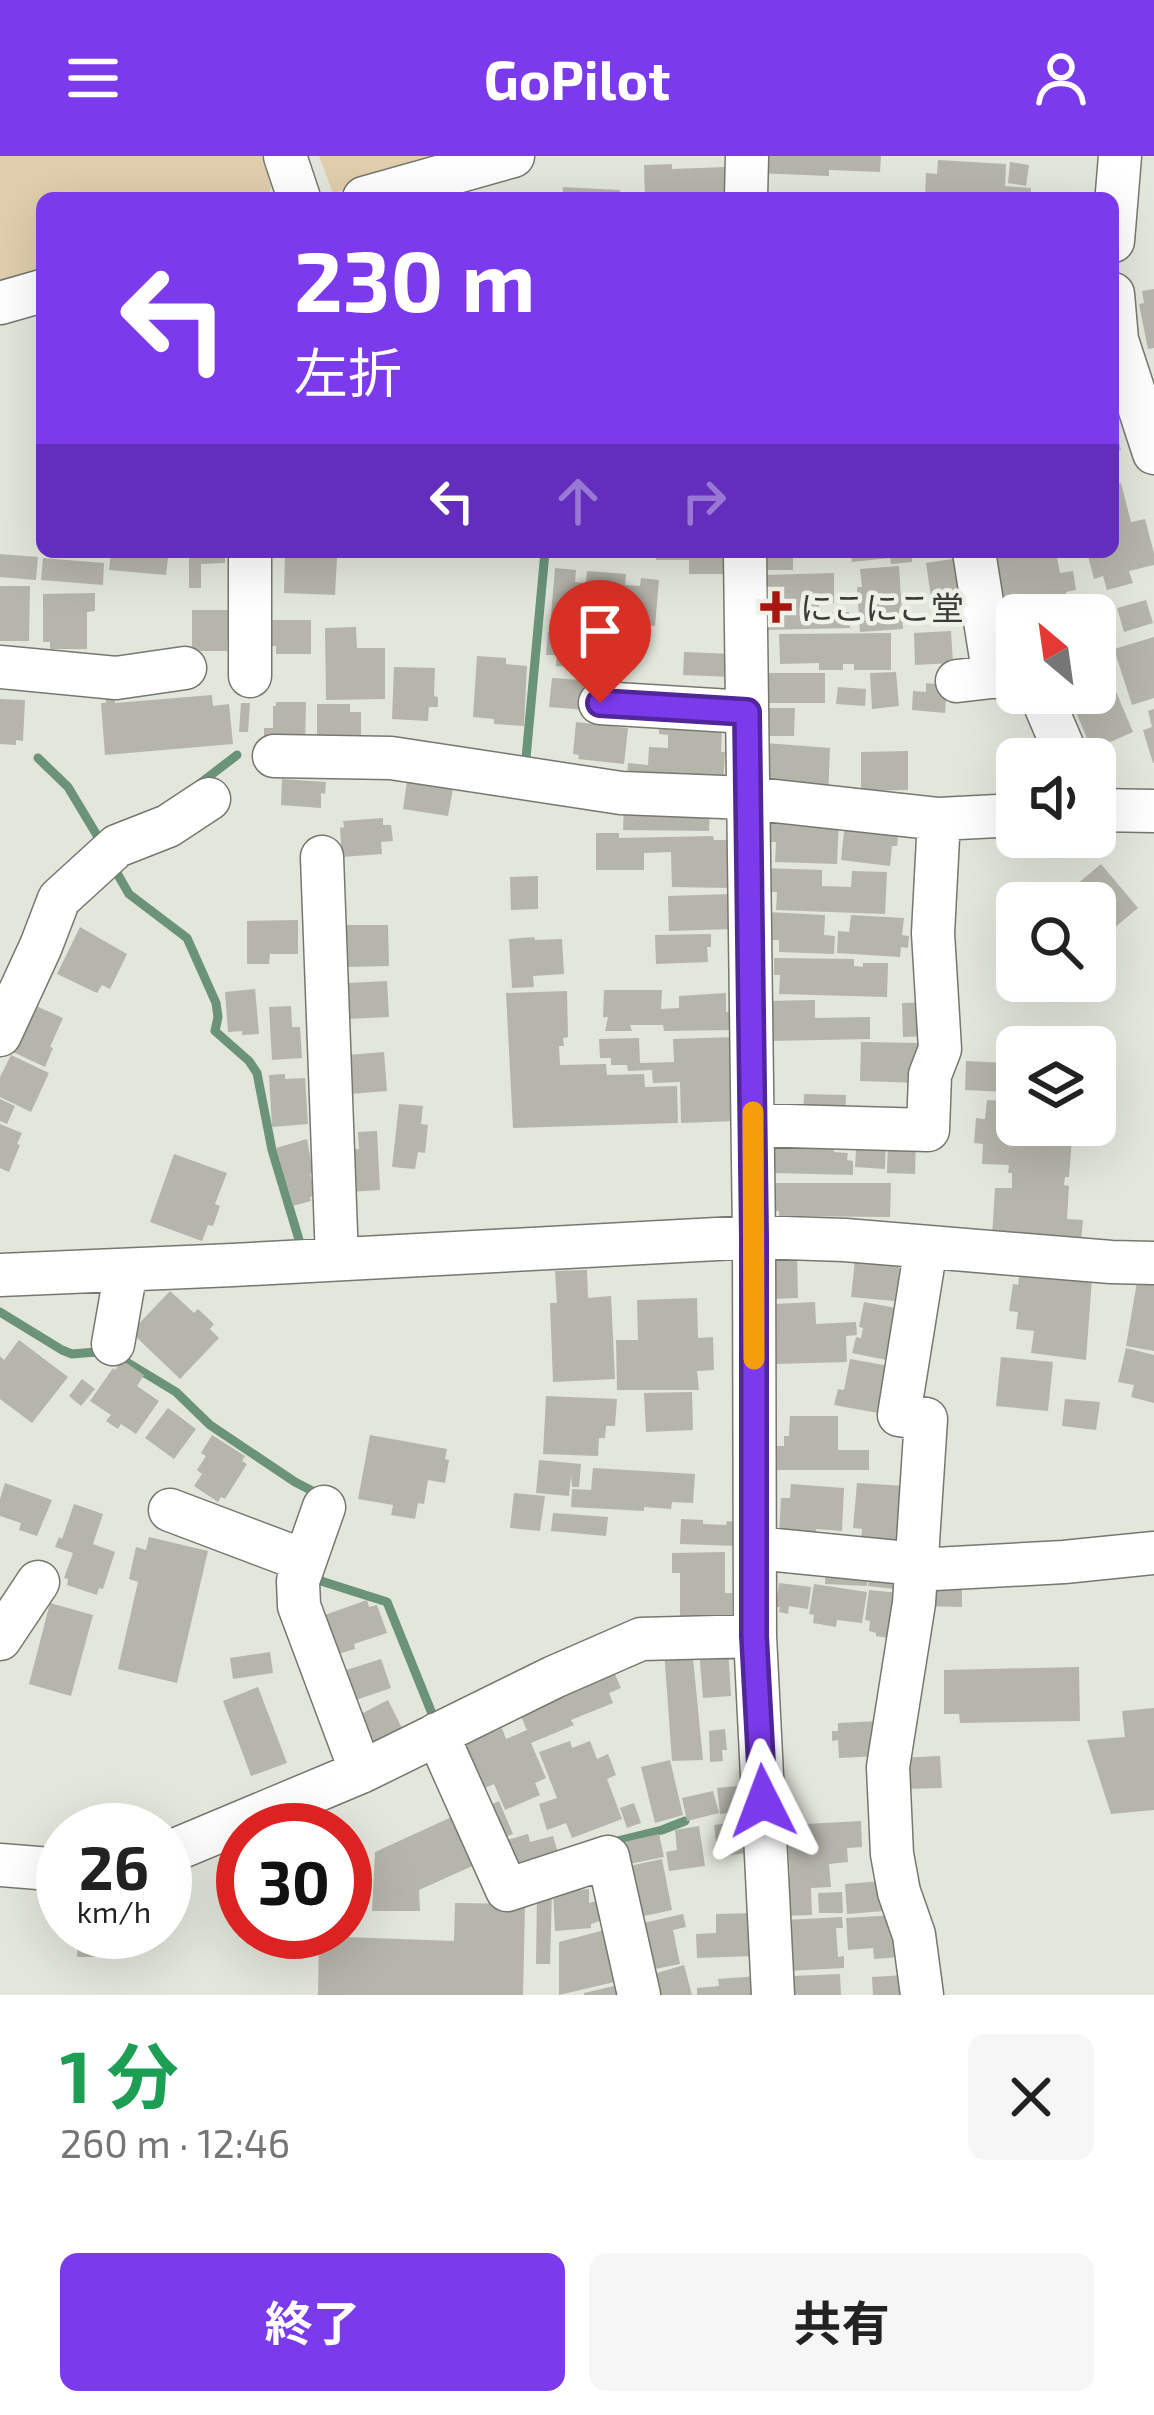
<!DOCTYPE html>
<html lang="ja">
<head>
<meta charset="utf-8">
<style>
	:root { --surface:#fff; --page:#f6f6f6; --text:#222; --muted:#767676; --accent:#7c3aed }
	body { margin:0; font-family:"Exo 2","Noto Sans JP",sans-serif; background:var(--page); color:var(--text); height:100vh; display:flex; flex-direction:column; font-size:45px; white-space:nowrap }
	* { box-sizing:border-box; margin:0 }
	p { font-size:39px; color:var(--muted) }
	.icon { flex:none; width:66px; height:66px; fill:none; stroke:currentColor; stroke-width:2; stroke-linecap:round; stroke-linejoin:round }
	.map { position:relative; height:1839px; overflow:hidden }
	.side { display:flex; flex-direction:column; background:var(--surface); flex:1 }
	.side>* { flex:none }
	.top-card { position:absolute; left:36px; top:36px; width:1083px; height:366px; border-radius:18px; box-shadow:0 12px 48px #0002; background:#7c3aed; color:#fff; overflow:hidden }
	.needle { width:78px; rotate:331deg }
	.fabs { position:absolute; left:996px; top:438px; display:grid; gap:24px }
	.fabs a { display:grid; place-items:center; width:120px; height:120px; border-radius:18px; background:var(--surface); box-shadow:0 12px 48px #0002; font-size:60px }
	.speed { position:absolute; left:36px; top:1647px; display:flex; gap:24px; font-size:60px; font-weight:700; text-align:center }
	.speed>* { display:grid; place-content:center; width:156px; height:156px; border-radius:50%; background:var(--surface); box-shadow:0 12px 48px #0002; line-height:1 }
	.speed small { font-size:30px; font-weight:400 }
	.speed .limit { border:18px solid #d22; background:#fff; color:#111 }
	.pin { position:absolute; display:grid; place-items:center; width:102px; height:102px; color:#fff; margin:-123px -51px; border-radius:50% 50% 50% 0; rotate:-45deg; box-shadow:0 0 12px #0007 }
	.pin .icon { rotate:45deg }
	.me { position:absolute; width:132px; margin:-66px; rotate:357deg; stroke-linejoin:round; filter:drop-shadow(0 0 9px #0008) }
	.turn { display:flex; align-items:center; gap:42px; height:252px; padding:0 60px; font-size:54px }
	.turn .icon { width:156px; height:156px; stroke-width:2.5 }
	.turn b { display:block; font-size:84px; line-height:102px }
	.lanes { display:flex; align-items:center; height:114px; padding:0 60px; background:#0003; justify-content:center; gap:60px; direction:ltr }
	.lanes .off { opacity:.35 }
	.round { display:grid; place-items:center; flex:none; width:126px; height:126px; border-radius:18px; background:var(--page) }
	.summary { display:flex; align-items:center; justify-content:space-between; height:204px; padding:0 60px }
	h1 { font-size:72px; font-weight:700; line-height:90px; color:#1e9e55 }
	.primary-button { display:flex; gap:24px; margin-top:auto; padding:24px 60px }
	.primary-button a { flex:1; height:138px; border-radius:18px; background:var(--accent); color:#fff; font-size:48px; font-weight:700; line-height:138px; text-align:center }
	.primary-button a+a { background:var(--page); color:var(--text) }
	header { display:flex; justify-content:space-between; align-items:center; height:156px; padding:0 60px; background:var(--accent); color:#fff; font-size:54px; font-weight:700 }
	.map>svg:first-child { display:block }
	.green { fill:#e0ceac }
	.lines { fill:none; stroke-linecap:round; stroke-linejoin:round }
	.stream { stroke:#6b937a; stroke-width:9 }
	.building { fill:#b6b5ab }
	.minor-casing { stroke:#76786f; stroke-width:45 }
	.minor { stroke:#fff; stroke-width:42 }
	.route-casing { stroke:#51269a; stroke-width:30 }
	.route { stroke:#7c3aed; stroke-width:21 }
	.slow { stroke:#f59e0b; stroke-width:21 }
	.poi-dot { fill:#a91712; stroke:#f0f3e9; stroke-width:4.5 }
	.labels { text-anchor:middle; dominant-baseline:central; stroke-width:9; stroke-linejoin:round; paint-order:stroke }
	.poi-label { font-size:33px; fill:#3a3b37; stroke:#f0f3e9; text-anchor:start }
</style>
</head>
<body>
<header><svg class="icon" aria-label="menu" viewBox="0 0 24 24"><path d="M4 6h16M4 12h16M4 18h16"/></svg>GoPilot<svg class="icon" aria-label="person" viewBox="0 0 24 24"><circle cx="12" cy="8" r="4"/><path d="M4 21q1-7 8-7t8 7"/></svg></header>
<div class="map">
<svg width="1154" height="1839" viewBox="0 0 1154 1839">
	<rect width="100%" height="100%" fill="#e3e6db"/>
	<!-- green -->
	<path class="green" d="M0,0H262L272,30L267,42H42V120L0,133Z
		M319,0H466L333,37Z"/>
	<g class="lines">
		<!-- stream -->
		<path class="stream" d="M38,602L68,631L101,686
			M525,613L545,396
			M198,629L237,599
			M114,712L129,738L187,782L216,847L218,861L215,875L249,905L257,917L272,994L300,1087
			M0,1156L62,1194L72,1198L96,1196L120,1202L176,1236L210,1269L295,1326L320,1339
			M320,1413L318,1420L321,1425L387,1446L435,1565
			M609,1687L662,1674L685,1665"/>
	</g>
	<!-- building -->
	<path class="building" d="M760,0H881L880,16L829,14V20L759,17Z
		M938,4L1006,8L1005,30L1031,32V42H925L926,17L937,18Z
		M1010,6L1029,9L1026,30L1008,27Z
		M672,8V13L726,11L727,42H645L644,9Z
		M563,31L620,34L619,42H562Z
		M1154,133V192L1148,193L1139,148L1144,147L1142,135Z
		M1113,266L1121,294L1113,296Z
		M1121,327L1131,366L1145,363L1154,397V409L1129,415L1133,427L1107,434L1103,420L1094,423L1087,396H1113V329Z
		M111,396H160V401L168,402L166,419L109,414Z
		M189,396H225V407L201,408V432H189Z
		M656,396H733V418H689V404H656Z
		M762,396H793V414H763Z
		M851,396H929V399L912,401V406L891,408L890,402L852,406Z
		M994,396H1056L1060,417L1073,415L1076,434L1066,436L1067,446L1005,457Z
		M0,398L38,401L36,424L0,421Z
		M285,400L337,402L335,439L284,437Z
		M43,402L104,407L103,429L41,424Z
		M959,402L967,456L934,461L926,407Z
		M899,410L903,473L860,476L857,431H862L860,413Z
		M555,412L576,414L575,426L586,427L587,415L626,418L625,429L640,430L641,422L659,424L655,470L551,460Z
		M834,417V447H819V457L849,456L850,472L764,474L763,419Z
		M0,430H30L29,485H0Z
		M95,437V455L87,456V493H50V486H43V438Z
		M1146,444L1153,467L1124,476L1117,452Z
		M192,454H230L227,495H192Z
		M1017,460V502L1012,503L1003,462Z
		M266,464H311V498H276V490H266Z
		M356,471L357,492H385V543L326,544L325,472Z
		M951,475L953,507L915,509L914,477Z
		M548,476L615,480L613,511H601L600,521L575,519L576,511L556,510L557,499H546Z
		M891,477V514H854V508H843V514H819V507L780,508L779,478Z
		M1154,481V542L1132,549L1114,493Z
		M684,496L733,498L732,521L683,519Z
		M477,500L506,502V508L527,510L524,570L494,568V563L473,561Z
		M394,511L435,512L434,540L438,541V551H429L428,565L392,563Z
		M1107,514L1133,576L1092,594L1068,537H1095V519Z
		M896,516L899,550L872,553L870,517Z
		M764,517H825V547H765Z
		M552,522L612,526L610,556L549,551Z
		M926,527L947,529L945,557L912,554L913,535L926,536Z
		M838,531L866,533L865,550L836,548Z
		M105,534H114L115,547L212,539L213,550L229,548L233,588L105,599L101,547H106Z
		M0,543L25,544L23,585L16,584V589L0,588Z
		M276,546H306L305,592L264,591V572H273V550H276Z
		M241,547H250L248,576H239Z
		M317,548H350V556H361V584H317Z
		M758,552H795L794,580H758Z
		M1154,553V607H1153L1143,574L1152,571L1148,555Z
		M576,566L628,572L624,608L578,603L579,599L573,598Z
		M659,568L722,571L721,596H725L723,632L627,627L628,607L648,609L649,591L668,592V579L659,578Z
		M766,587L830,592L828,643L762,637Z
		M908,595V634L861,635V596Z
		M408,619L454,627L448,660L403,653Z
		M282,623L326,626L325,638L321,637V652L281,649Z
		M624,651L710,652L709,675L623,674Z
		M383,662V669H391L393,685L381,686L382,698L342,701L340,672L344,671L343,665Z
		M763,662L839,664L837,708L775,706L776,686H762Z
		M845,666L899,671L897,690H892L890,710L841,704Z
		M596,677H619V682L713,680L714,684H731L730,732L672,731L671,696L644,697V714H596Z
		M1101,708L1138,752L1101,783L1095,776V747H1071L1064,739Z
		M759,712L822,714V730L851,731L852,715L887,716L885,758L776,754L777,736H766Z
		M538,720V753L511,754L510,721Z
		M732,738L733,773L669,775L668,740Z
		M768,756L825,759L824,779L835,780L834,798L779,796V784H767Z
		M851,759L904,762L902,779L909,780L908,792L901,791L900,801L837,797L838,775L849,776Z
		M298,764V798H270L269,808H247V765Z
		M346,769H388L389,810L347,811Z
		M80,771L127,798L110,833L102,829L97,837L57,818Z
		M711,778V791H707L708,806L656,808L655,779Z
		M534,781L535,784L562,783L564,818L533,820L534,831L512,832L509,783Z
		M774,802L854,803V810L863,811V807H888L887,841L779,838L780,819H774Z
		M387,825L389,861L346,863L345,835H349L348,827Z
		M255,833L259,878L242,879V875L228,876L225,836Z
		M604,834H662L661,853L679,852V840L726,837V856L736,855V874L664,875L663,869H630L632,875H605L608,861H603Z
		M567,835L568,881L563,882L564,890H559L560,909L606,908L607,919L644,918L645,931L677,930L678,967L513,972L506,837Z
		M815,844V862L870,861V883L768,885L767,845Z
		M930,846L931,880L903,881L902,847Z
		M34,849L63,862L50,891L53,892L45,911L13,896Z
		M291,850L292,871H300L302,902L272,904L269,851Z
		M735,881L737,965L681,967L680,926L653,927L652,914L628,915L627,909H611V902H600L599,883L639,882L640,907L674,906L673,883Z
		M861,886L923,887L922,927L860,925Z
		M384,896L387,935L350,938L347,899Z
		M11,899L49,917L31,956L0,941V921Z
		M966,905L1008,907L1007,936L965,934Z
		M285,918V923L305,922L308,968L272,971L269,919Z
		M804,938L846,939L845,962L803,961Z
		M0,943L15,950L7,968L0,965Z
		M987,944L1017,946V969H1073L1069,1021H1065L1064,1029L1069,1030L1067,1063L1083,1064L1081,1086L992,1081L995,1032H1012V1017H1008L1009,1009L982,1008L983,988L974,987L976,962L985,963Z
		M399,948L423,950L421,968L428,969L425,997L418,996L415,1013L392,1011Z
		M0,968L22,977L17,988L20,989L9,1016L0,1012Z
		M377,975L380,1034L350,1036L349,994L359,993L358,976Z
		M774,976L834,978V996L848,997L847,1004L853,1005V1019L773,1017Z
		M857,978L886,980L885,1013L855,1011Z
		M888,980L916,981L915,1018L887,1017Z
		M307,983L313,1017L310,1018L316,1040L310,1041L311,1045L293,1050L276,992Z
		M174,998L227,1017L215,1048L220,1050L213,1070L208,1069L202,1085L150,1066Z
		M770,1027H891L890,1061L779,1060V1055H774Z
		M797,1100L798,1142L773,1143L772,1101Z
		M855,1104L900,1108L896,1145L851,1141Z
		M1020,1113L1092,1122L1086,1204L1031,1197L1034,1175L1016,1173L1018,1156L1009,1155L1013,1128L1018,1129Z
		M587,1114L588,1142L611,1140L615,1223L553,1226L550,1147H557L555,1115Z
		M1138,1120L1154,1122V1195L1126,1190Z
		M170,1135L194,1157L198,1153L214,1168L210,1173L219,1182L180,1223L131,1176Z
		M697,1142L698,1182L713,1181L714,1214L697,1215L699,1234H617L616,1184H638L637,1144Z
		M815,1146L816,1168L856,1166L857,1179L846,1180L847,1206L775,1208L773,1148Z
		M864,1146L906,1154L896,1206L852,1197L856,1181L861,1182L863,1172L859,1171Z
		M19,1184L68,1221L32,1267L0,1243V1200L4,1204Z
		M1126,1192L1154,1199V1247L1131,1241L1134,1229L1118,1226Z
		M1001,1201L1053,1206L1048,1255L996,1250Z
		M850,1203L895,1211L889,1259L834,1249L838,1233L844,1234Z
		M122,1204L144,1219L137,1230L159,1245L136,1278L121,1268L118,1273L106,1265L111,1259L90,1245L113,1212L115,1214Z
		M82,1223L95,1233L81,1250L69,1240Z
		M692,1236L693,1274L646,1276L644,1237Z
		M546,1240L617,1243L615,1270H606L605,1282H599L598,1300L543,1298Z
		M1065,1243L1100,1246L1096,1274L1062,1270Z
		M168,1252L196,1273L174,1303L145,1282Z
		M790,1260H838V1294H869V1314H774V1290H784V1280H789Z
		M212,1279L245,1300L242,1305L247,1308L225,1343L221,1341L218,1346L194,1330L202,1318L197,1314L206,1300L201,1297Z
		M370,1279L447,1293L445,1303L449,1304L445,1327L428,1324L424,1348L418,1347L415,1363L391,1359L393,1349L358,1343Z
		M539,1304L581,1308L579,1331H572L571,1319L569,1340L536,1337Z
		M593,1312L695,1318L693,1347L672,1346L671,1353L644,1351V1355L571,1351L572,1333L591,1334Z
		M5,1327L52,1344L37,1380L19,1374L21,1367L0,1360V1343Z
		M857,1327L905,1330L900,1398L860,1396L862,1373L853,1372Z
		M791,1328L844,1332L842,1375L816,1373V1382L779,1379L781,1342H790Z
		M514,1337L545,1340L540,1375L510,1372Z
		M74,1348L103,1358L93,1388L115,1396L103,1433L99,1432L97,1439L67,1429L68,1423L64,1422L73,1397L55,1391L59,1381L62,1383Z
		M553,1357L608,1361L606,1380L551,1375Z
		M681,1363L703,1364V1368L726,1369L727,1365L740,1366L739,1390L680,1388Z
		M149,1381L208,1395L177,1527L118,1513L138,1426L129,1423L136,1391L146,1394Z
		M725,1396V1437H732V1464L680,1465V1417H672V1397Z
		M826,1405L868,1408L867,1430L825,1428Z
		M871,1409L905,1413L903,1434L868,1430Z
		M922,1423L962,1424V1451L922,1450Z
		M779,1427L811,1431L808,1453L789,1450L788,1458L779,1456L780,1451H776Z
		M814,1428L867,1436L862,1467L837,1464L836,1471L813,1467L814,1459L809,1458Z
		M869,1434L900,1437L896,1483L876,1480V1477L869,1475L870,1465L865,1464Z
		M367,1444L369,1451L377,1449L387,1477L354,1488L355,1493L335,1499L322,1460Z
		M50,1447L93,1459L71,1540L29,1528Z
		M728,1491L731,1540L703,1542L699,1494Z
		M692,1492L703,1604L672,1605L664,1494Z
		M270,1496L273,1517L233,1523L230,1502Z
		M381,1503L391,1532L350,1546L340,1516Z
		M1079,1511L1080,1565L960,1567L959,1558H944V1514Z
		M613,1514L621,1532L609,1537L613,1547L571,1564L574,1569L531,1587L546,1622L535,1627L540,1639L505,1654L494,1628L474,1637L452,1586L473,1577L476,1583L502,1572L506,1583L527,1574L518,1554Z
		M258,1531L287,1607L251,1620L223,1545Z
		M388,1544L403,1574L370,1591L351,1563Z
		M1154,1552V1654L1111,1658L1087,1584L1125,1581L1122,1555Z
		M878,1565L879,1600L839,1602L838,1584L832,1585V1575H838V1567Z
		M725,1573L727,1594H722L723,1605L710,1606L709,1575Z
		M570,1585L572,1592L590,1585L597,1603L608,1598L616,1619L607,1623L622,1663L572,1682L566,1667L547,1674L539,1648L557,1642L539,1596Z
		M940,1600L942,1632L898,1633L897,1602Z
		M670,1604L683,1659L655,1667L641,1611Z
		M748,1629L751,1655L720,1658L717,1632Z
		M713,1635L719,1657L687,1665L682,1642Z
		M499,1645L513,1678L495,1685L482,1653Z
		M634,1647L641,1667L627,1672L620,1652Z
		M467,1654L488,1703L419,1734L420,1755H372L375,1696Z
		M749,1664L753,1696L718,1701L714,1669Z
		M861,1665L862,1691L847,1692L848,1706L829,1708L831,1731L811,1732L812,1759L782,1760L781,1722L790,1721L787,1669Z
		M699,1670L705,1710L669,1715L666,1696L677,1694L675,1674Z
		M528,1678L530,1686L553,1680L560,1704L510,1719L507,1684Z
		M659,1678L664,1701L629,1708L624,1686Z
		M662,1703L672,1754L630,1763L620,1712Z
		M882,1725L884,1755L847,1758L845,1728Z
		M589,1733V1747L610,1741L616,1759L591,1768V1772L555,1775L553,1736Z
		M537,1734L552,1735L550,1808H536Z
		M842,1736L843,1757H819L818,1737Z
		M455,1747L525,1748L523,1839H318L319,1780L454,1785Z
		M754,1757L755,1800L697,1802L696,1778L716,1777V1758Z
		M683,1758L686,1771L673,1774L680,1808L640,1816L630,1770Z
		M895,1759L900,1801L874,1803L873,1792L848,1794L846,1762Z
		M842,1761L843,1772H836L838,1801L844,1800V1812L787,1815L784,1764Z
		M612,1772L627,1823L559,1839V1786Z
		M78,1776H99L98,1801H77Z
		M684,1809L692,1839H645L640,1822Z
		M840,1818L841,1839H793L792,1820Z
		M906,1819L907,1839H873L872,1821Z
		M758,1820L759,1839H697V1832L719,1830L718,1823Z
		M631,1826L635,1839H584V1837Z"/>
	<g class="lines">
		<defs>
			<path id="minor" d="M285,0L299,42
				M364,42L513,0
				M746,42L747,0
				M1113,85L1120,0
				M1113,138L1117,184L1154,297
				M0,147L42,135
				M250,396V520
				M745,396L754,1081L755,1480L773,1839
				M974,396L994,521
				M0,511L116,522L185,512
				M957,525L1017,518
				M1040,537L1068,603
				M600,547L747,556
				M274,600L391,602L621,637L748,642L939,663L1017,659
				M1095,654L1154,655
				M322,701L337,1103
				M0,879L41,790L59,743L117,690L168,670L209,643
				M753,969L928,974L930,919L940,893L933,777L939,663
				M0,1119L233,1109L754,1081L845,1084L1111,1106L1154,1107
				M113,1188L126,1114
				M324,1351L298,1425L299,1450L361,1616
				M170,1354L305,1405
				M755,1392L917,1408
				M916,1414L1064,1406L1154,1397
				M0,1483L38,1426
				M437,1578L507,1734L608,1701L639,1839
				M165,1698L361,1616L554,1521L641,1483L755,1480
				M0,1709L63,1714
				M922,1839L914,1779L899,1736L892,1698L888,1611L914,1447L926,1263L899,1259L926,1091"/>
		</defs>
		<!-- minor casing -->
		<use href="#minor" class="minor-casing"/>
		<!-- minor -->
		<use href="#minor" class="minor"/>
	</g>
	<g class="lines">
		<defs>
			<path id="route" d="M600,547L747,556L754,1081V1480L763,1645"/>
		</defs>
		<!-- route casing -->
		<use href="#route" class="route-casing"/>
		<!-- route -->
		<use href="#route" class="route"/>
		<!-- slow -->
		<path class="slow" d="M753,956L754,1203"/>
	</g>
	<!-- markers -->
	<path class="poi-dot" d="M770 433h12v12h12v12h-12v12h-12v-12h-12v-12h12z"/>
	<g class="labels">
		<!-- poi labels -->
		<g class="poi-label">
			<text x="800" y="451">にこにこ堂</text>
		</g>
	</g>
</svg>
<div class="fabs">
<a><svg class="needle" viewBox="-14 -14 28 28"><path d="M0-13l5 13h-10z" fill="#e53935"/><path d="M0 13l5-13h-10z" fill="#767676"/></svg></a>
<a><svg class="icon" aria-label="sound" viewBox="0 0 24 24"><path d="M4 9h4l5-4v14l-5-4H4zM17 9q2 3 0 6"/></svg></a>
<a><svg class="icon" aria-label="search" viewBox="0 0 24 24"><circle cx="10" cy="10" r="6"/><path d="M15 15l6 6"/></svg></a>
<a><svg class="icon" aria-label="layers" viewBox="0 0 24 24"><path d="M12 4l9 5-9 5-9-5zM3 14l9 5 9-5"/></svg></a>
</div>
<div class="speed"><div>26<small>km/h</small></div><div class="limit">30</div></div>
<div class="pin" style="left:600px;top:547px;background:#d93025"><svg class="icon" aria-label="arrive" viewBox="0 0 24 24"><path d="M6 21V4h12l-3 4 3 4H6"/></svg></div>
<svg class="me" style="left:763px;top:1645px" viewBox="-20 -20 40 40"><path d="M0-17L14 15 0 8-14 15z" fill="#7c3aed" stroke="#fff" stroke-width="4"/></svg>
<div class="top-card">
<div class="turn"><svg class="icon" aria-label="left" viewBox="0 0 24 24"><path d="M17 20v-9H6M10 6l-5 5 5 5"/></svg><div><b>230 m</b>左折</div></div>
<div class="lanes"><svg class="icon" aria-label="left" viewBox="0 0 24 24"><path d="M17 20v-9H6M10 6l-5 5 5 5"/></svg><svg class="icon off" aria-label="ahead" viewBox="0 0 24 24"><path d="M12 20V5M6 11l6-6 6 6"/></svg><svg class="icon off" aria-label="right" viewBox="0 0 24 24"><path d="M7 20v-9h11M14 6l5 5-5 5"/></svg></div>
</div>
</div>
<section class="side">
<div class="summary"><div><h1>1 分</h1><p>260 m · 12:46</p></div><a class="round"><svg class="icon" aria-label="close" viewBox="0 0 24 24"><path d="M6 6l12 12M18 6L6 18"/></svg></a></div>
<div class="primary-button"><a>終了</a><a>共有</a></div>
</section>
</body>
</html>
